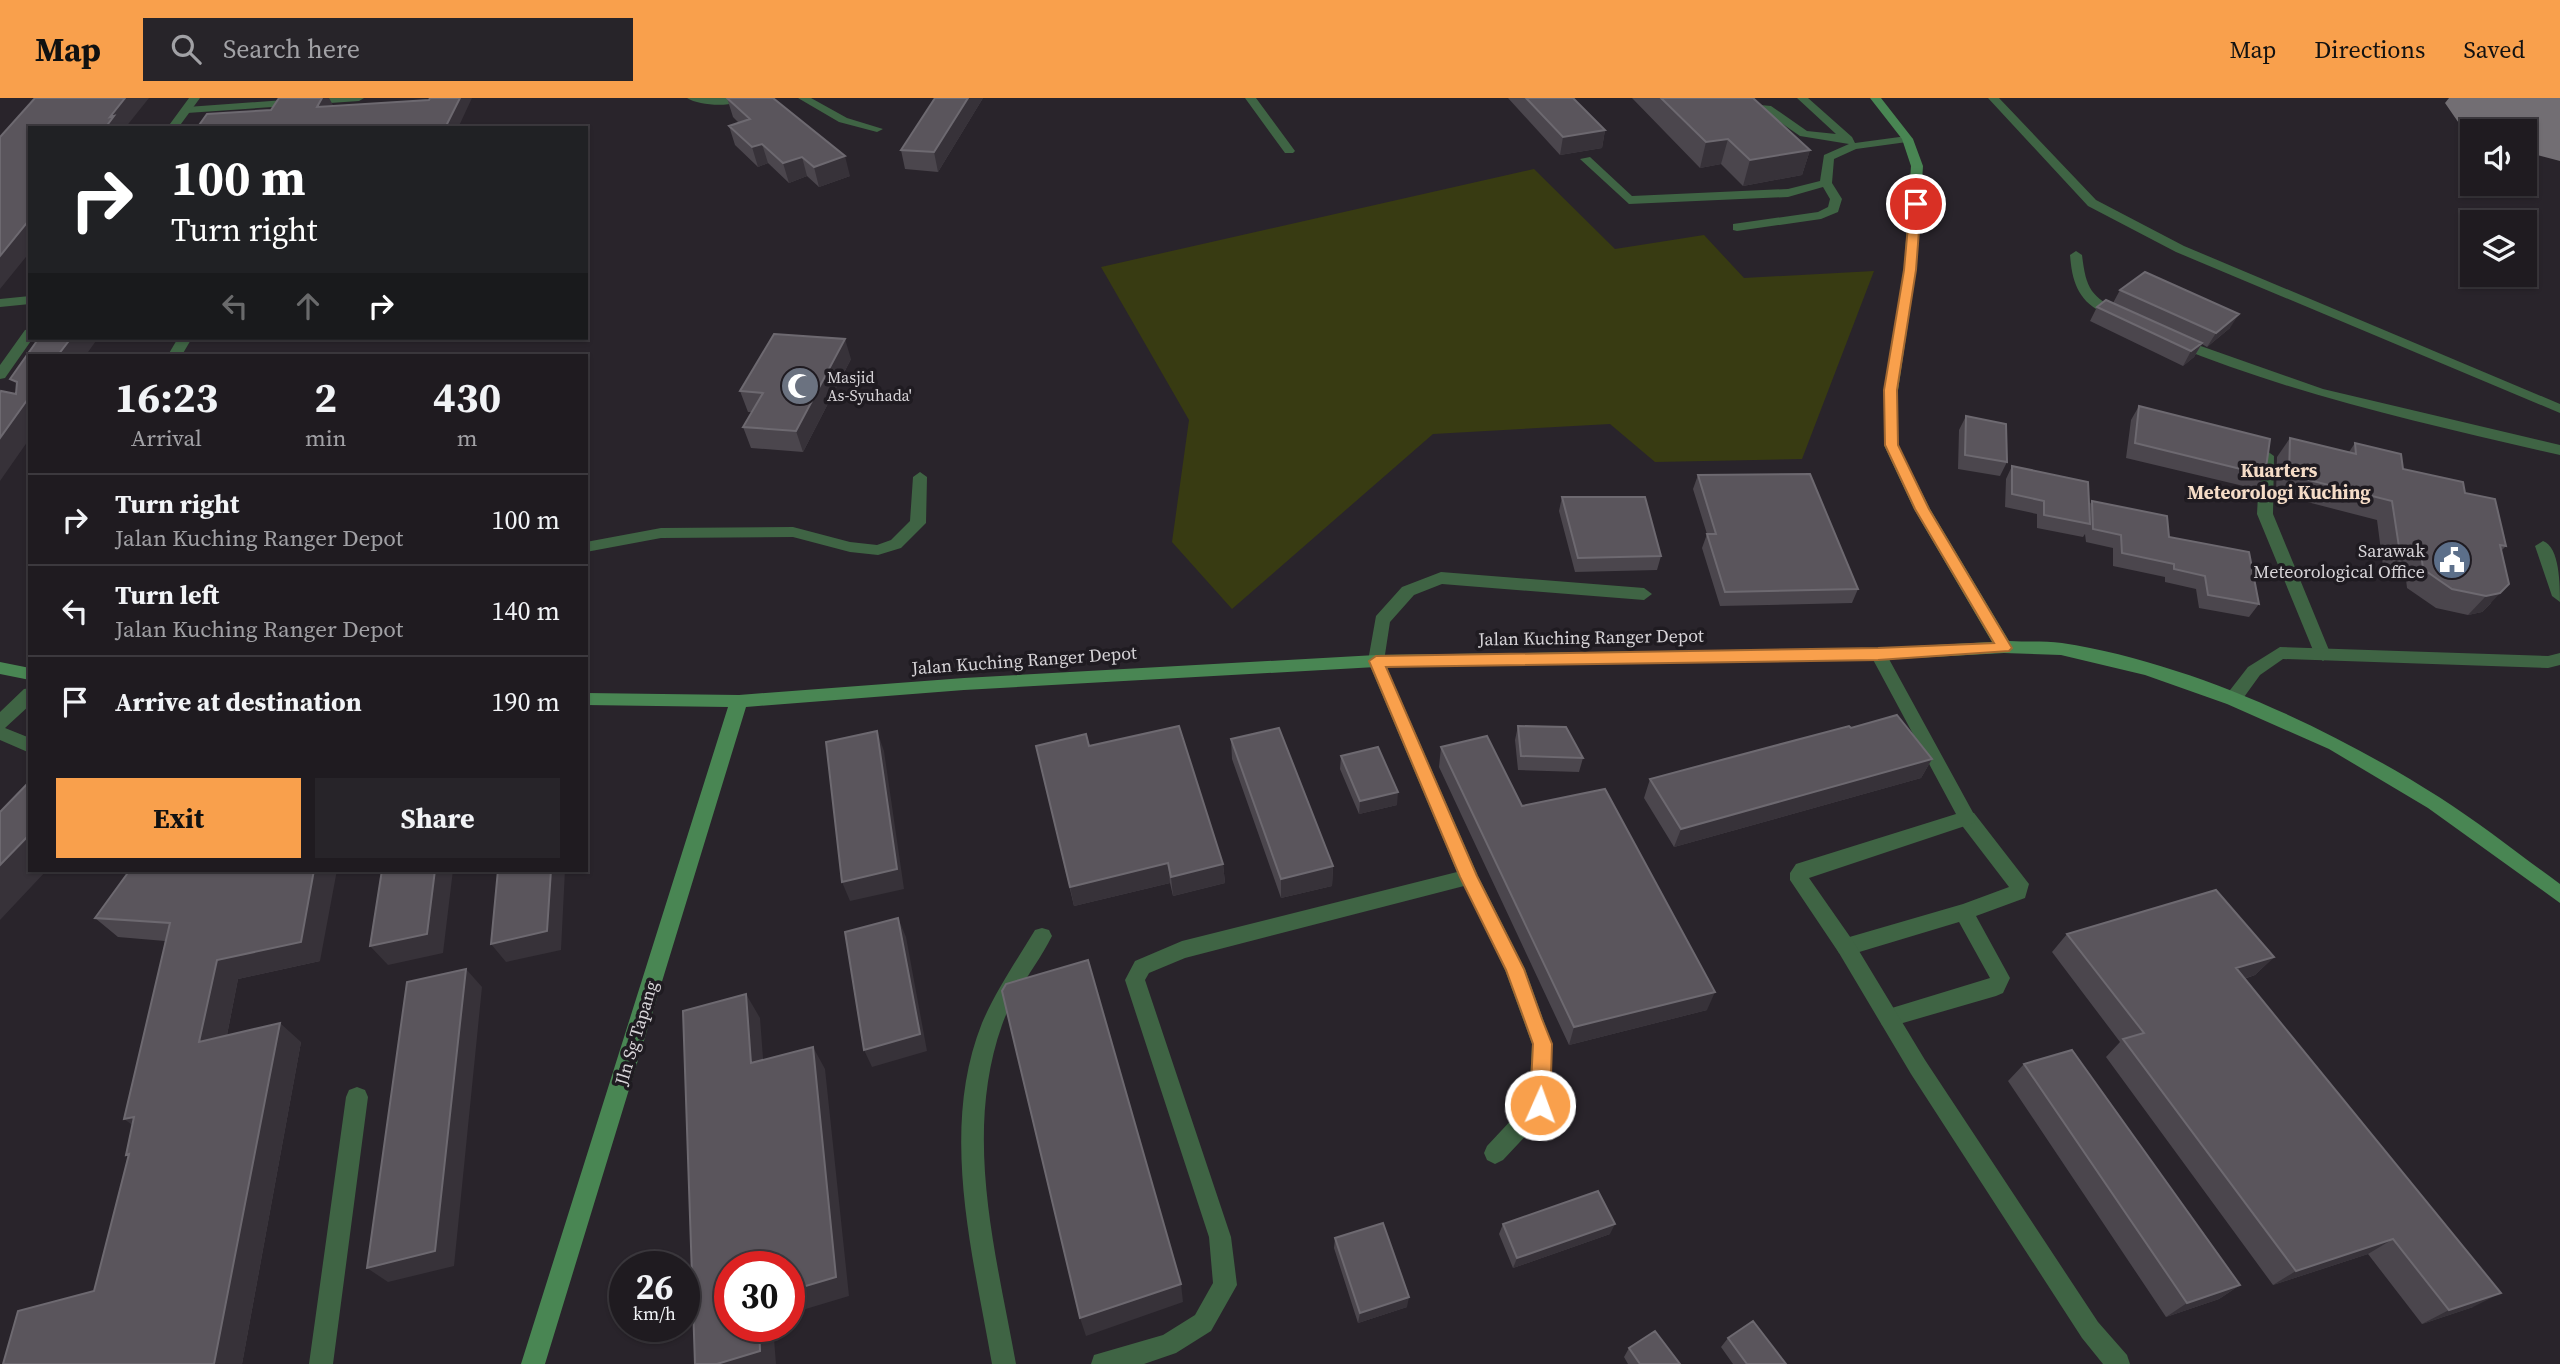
<!DOCTYPE html>
<html lang="en">
<head>
<meta charset="utf-8">
<style>
	:root { --surface:#1f1b20; --page:#272429; --text:#f1f3f6; --muted:#a1a1a5; --line:#3c393e; --accent:#f9a04c }
	body { margin:0; font-family:"Source Serif 4",serif; background:var(--page); color:var(--text); height:100vh; display:flex; flex-direction:column; font-size:26px; white-space:nowrap }
	* { box-sizing:border-box; margin:0 }
	p { font-size:23px; color:var(--muted) }
	.icon { flex:none; width:38px; height:38px; fill:none; stroke:currentColor; stroke-width:2; stroke-linecap:round; stroke-linejoin:round }
	.map { position:relative; flex:1; overflow:hidden }
	.details { position:absolute; left:28px; top:256px; width:560px; height:518px; display:flex; flex-direction:column; background:var(--surface); border-radius:0px; box-shadow:0 2px 5px #0004,0 0 0 2px var(--line) }
	.details>* { flex:none }
	.guide { position:absolute; left:28px; top:28px; width:560px; height:214px; border-radius:0px; box-shadow:0 2px 5px #0004,0 0 0 2px var(--line); background:#202124; color:#fff; overflow:hidden }
	.tools { position:absolute; left:2460px; top:21px; display:grid; gap:14px }
	.tools a { display:grid; place-items:center; width:77px; height:77px; border-radius:0px; background:var(--surface); box-shadow:0 2px 5px #0004,0 0 0 2px var(--line); font-size:35px }
	.speed { position:absolute; left:609px; top:1153px; display:flex; gap:14px; font-size:35px; font-weight:700; text-align:center }
	.speed>* { display:grid; place-content:center; width:91px; height:91px; border-radius:50%; background:var(--surface); box-shadow:0 2px 5px #0004,0 0 0 2px var(--line); line-height:1 }
	.speed small { font-size:18px; font-weight:400 }
	.speed .limit { border:10px solid #d22; background:#fff; color:#111 }
	.pin { position:absolute; display:grid; place-items:center; width:60px; height:60px; color:#fff; margin:-30px; border:4px solid #fff; border-radius:50%; box-shadow:0 2px 7px #0007 }
	.me { position:absolute; width:77px; margin:-38px; rotate:2deg; stroke-linejoin:round; filter:drop-shadow(0 0 5px #0008) }
	.turn { display:flex; align-items:center; gap:24px; height:147px; padding:0 28px; font-size:32px }
	.turn .icon { width:91px; height:91px; stroke-width:2.5 }
	.turn b { display:block; font-size:49px; line-height:60px }
	.lanes { display:flex; align-items:center; height:66px; padding:0 28px; background:#0003; justify-content:center; gap:35px; direction:ltr }
	.lanes .off { opacity:.35 }
	.eta { display:flex; justify-content:space-evenly; align-items:center; height:119px; text-align:center }
	.eta b { font-size:42px; font-weight:700; line-height:49px }
	.primary-button { display:flex; gap:14px; margin-top:auto; padding:14px 28px }
	.primary-button a { flex:1; height:80px; border-radius:0px; background:var(--accent); color:#111; font-size:28px; font-weight:700; line-height:80px; text-align:center }
	.primary-button a+a { background:var(--page); color:var(--text) }
	ul { padding:0; list-style:none }
	li { display:flex; align-items:center; gap:21px; height:91px; padding:0 28px; border-top:2px solid var(--line) }
	li div { flex:1 }
	li b { display:block; font-size:26px }
	li em { font-style:normal }
	header { display:flex; align-items:center; gap:42px; box-sizing:border-box; height:98px; padding:0 35px; background:var(--accent); color:#111 }
	header strong { font-size:33px }
	nav { display:flex; gap:38px; margin-inline-start:auto; font-size:24px }
	.search { width:490px; height:63px; background:var(--page); display:flex; align-items:center; gap:18px; box-sizing:border-box; padding:0 24px; border-radius:0px; color:var(--muted); font-size:26px }
	.map>svg:first-child { display:block }
	.green { fill:#383b12 }
	.lines { fill:none; stroke-linecap:round; stroke-linejoin:round }
	.runway { fill:#726e73; fill-rule:evenodd }
	.lane { fill:#3f6444; fill-rule:evenodd }
	.street { fill:#3f6444; fill-rule:evenodd }
	.secondary { fill:#498653; fill-rule:evenodd }
	.wall { fill:#4b464d }
	.shaded-wall { fill:#373239 }
	.building { fill:#5a555c; stroke:#6d6970; stroke-width:2 }
	.route { fill:#f9a04c; stroke:#a26831; stroke-width:2 }
	.labels { text-anchor:middle; dominant-baseline:central; stroke-width:7; stroke-linejoin:round; paint-order:stroke }
	.far-poi-label { font-size:16px; fill:#d7d4d8; stroke:#1f1b21; text-anchor:start }
	.poi-label { font-size:18px; fill:#d7d4d8; stroke:#1f1b21; text-anchor:end }
	.street-label { font-size:18px; fill:#d7d4d8; stroke:#1f1b21 }
	.neighbourhood-label { font-size:19px; font-weight:bold; fill:#f5dcc7; stroke:#1f1b21 }
</style>
</head>
<body>
<header>
<strong>Map</strong>
<div class="search"><svg class="icon" aria-label="search" viewBox="0 0 24 24"><circle cx="10" cy="10" r="6"/><path d="M15 15l6 6"/></svg>Search here</div>
<nav><a>Map</a><a>Directions</a><a>Saved</a></nav>
</header>
<div class="map">
<svg width="2560" height="1266" viewBox="0 0 2560 1266">
	<rect width="100%" height="100%" fill="#29242b"/>
	<!-- green -->
	<path class="green" d="M1534,71L1615,151L1704,137L1744,180L1874,173L1802,361L1655,364L1610,326L1433,336L1232,511L1172,444L1189,322L1101,169Z"/>
	<g class="lines">
		<!-- runway -->
		<path class="runway" d="M2449,0H2560V63L2525,54V33H2473V37L2465,34L2445,5Z"/>
		<!-- lane -->
		<path class="lane" d="M312,0H364L359,3L187,15L181,12L187,9Z
			M1732,0H1743L1750,6L1771,8L1807,33L1836,36L1797,0H1808L1852,39L1855,45L1907,38L1913,41L1907,44L1856,51L1834,61L1832,85L1842,101L1838,114L1821,121L1737,133L1733,132V126L1818,114L1828,109L1830,101L1823,89L1788,99L1629,106L1580,61L1590,59L1632,98L1788,91L1820,83L1824,57L1849,46L1800,38L1764,13L1743,11Z
			M1988,0H1999L2096,102L2184,148L2560,306V315L2176,154L2088,108Z
			M2076,153L2082,157C2086,191 2091,199 2122,214V220C2113,221 2108,218 2101,214C2077,201 2072,182 2070,157Z
			M178,240H192L182,257H168Z
			M2178,240L2323,291L2560,347V357C2429,327 2298,298 2173,247L2171,244Z
			M2267,353L2274,358L2273,416L2331,557L2323,563L2315,557L2257,416L2260,358Z
			M920,374L927,379L926,425L901,450L878,457L850,454L793,439L661,440L586,454V444L661,430L793,429L850,444L877,447L891,442L910,423L913,379Z
			M30,590V607L5,630L30,640V655L0,642V614L24,591Z
			M1967,713L1974,715L2029,786L2025,800L1976,818L2010,880L2003,895L1996,898L1889,929L1882,927L1879,920L1882,913L1990,880L1959,824L1846,858L1839,855L1836,849L1839,843L1846,840L1963,806L2009,789L1960,725L1958,720L1960,715Z
			M357,989L365,992L368,999L333,1266H309L346,999L349,992Z"/>
		<!-- street -->
		<path class="street" d="M189,0H200L178,30H167Z
			M687,0H750C737,9 701,9 687,0Z
			M798,0H811L847,20L883,31L877,34L839,24Z
			M1245,0H1256L1295,53L1293,55H1285Z
			M30,198V206L0,209V201Z
			M30,231V240H33L5,280L0,281V267L25,232Z
			M2543,443C2560,449 2560,488 2560,504L2552,498L2535,448Z
			M1441,474L1644,490L1652,496L1644,502L1442,486L1414,497L1390,524L1384,563L1478,778L1525,871L1552,946L1551,1007L1548,1014L1503,1062L1495,1066L1487,1062L1484,1055L1487,1048L1529,1003L1532,946L1505,872L1464,788L1185,860L1149,875L1145,882L1231,1139L1237,1187L1211,1233L1176,1255L1144,1266H1091L1094,1257L1163,1237L1195,1217L1213,1185L1209,1139L1125,882L1135,863L1182,843L1457,774L1368,563L1376,518L1402,489Z
			M2280,549L2548,558L2560,555V567L2548,570L2283,561L2260,577L2239,606H2227L2224,601L2227,596L2248,569Z
			M1878,550L1884,552L1976,720L1974,725L1809,780L1853,843L1925,962L2098,1224L2127,1257L2130,1266H2103L2082,1240L1911,976L1839,855L1790,782V775L1796,766L1956,716L1870,556Z
			M1042,830L1049,832L1052,838C1037,868 1013,895 1002,927C963,1038 996,1155 1016,1266H992C973,1156 939,1033 982,925C996,892 1017,862 1035,832Z"/>
		<!-- secondary -->
		<path class="secondary" d="M1870,0H1881L1913,41L1923,68L1916,172L1898,292V347L1930,411L2009,543C2026,544 2045,543 2062,545C2191,565 2330,630 2439,699C2481,726 2520,757 2560,786V805L2428,710L2329,651L2227,606L2145,577L2061,557L2004,555L1878,562L1376,569L964,592L746,609L545,1266H521L728,609L586,607V595L739,597L964,580L1376,557L1878,550L1992,544L1914,411L1884,347V292L1904,172L1911,68L1902,41Z
			M0,564L30,570V582L0,576Z"/>
	</g>
	<!-- wall -->
	<path class="wall" d="M727,0L850,78L819,89L807,78L789,85L768,65L758,69L735,47L729,28L739,25L733,19Z
		M935,0H983L938,74L905,71L901,52Z
		M1508,0H1573L1605,32L1602,50L1560,57Z
		M1632,0H1753L1810,52L1802,77L1743,88L1721,66L1700,70Z
		M2120,192L2230,230L2207,249L2202,246L2194,259L2183,268L2090,223L2097,209L2113,205Z
		M851,261L803,354L751,350L743,329L752,314H748L740,293Z
		M2139,308L2265,377L2256,391L2126,360L2131,322Z
		M1966,318L2007,364L2000,378L1958,371L1959,332Z
		M2290,340L2349,354L2355,345L2403,371L2465,395L2506,448L2501,453L2491,505L2482,514L2468,517L2436,510L2407,490L2405,473L2383,468L2377,422L2276,396L2277,359Z
		M2012,368L2089,407L2092,403L2169,439L2259,506L2249,519L2199,510L2196,491L2165,484V479L2113,468V450L2086,444L2085,436L2083,439L2037,430V416L2005,409L2006,381Z
		M1698,377L1858,491L1852,505L1720,508L1702,450L1707,436L1693,391Z
		M1562,399L1661,458L1657,472L1575,474L1559,413Z
		M1518,628L1583,660L1579,674L1518,672L1515,642Z
		M1851,630L1932,661L1921,680L1674,749L1644,700L1650,681Z
		M1231,641L1333,768L1332,788L1281,800L1232,661Z
		M1036,648H1089L1223,766L1225,785L1173,798L1170,785L1074,808Z
		M1441,649L1522,708L1707,912L1569,947L1439,669Z
		M1341,658L1397,707L1359,716L1340,671Z
		M130,772L320,863L238,881L227,937L301,944L242,1266H3L94,1193L128,1058L132,1027L165,843L118,839L95,820Z
		M2067,836L2274,859L2255,877L2244,881L2473,1209L2422,1226L2368,1156L2273,1187L2106,959L2120,944L2052,854Z
		M2024,966L2240,1187L2219,1201L2166,1219L2008,983Z
		M1503,1126L1610,1136L1513,1170L1499,1136Z
		M1335,1140L1407,1209L1358,1225L1334,1150Z
		M1728,1240L1786,1266H1733L1721,1249Z
		M1629,1250L1680,1266H1628L1624,1259Z"/>
	<!-- shaded-wall -->
	<path class="shaded-wall" d="M125,0H149L125,30H105L110,19Z
		M322,0H329L333,7L317,9Z
		M460,0H472L458,30H445Z
		M968,0H983L938,74L934,54Z
		M1605,32L1602,50L1560,57L1563,39Z
		M1728,41L1721,66L1700,70L1706,44Z
		M762,46L768,65L758,69L752,49Z
		M1810,52L1802,77L1743,88L1750,62Z
		M845,58L850,78L819,89L814,69Z
		M802,59L807,78L789,85L783,65Z
		M30,121V154L0,191V158Z
		M2239,216L2230,230L2207,249L2216,235Z
		M71,240H98L86,257H58Z
		M845,241L851,261L803,354L796,333Z
		M2202,245L2194,259L2183,268L2191,253Z
		M30,298V340L0,383V340Z
		M2509,486L2482,514L2468,517L2486,498Z
		M877,633L884,653L904,791L850,803L842,784Z
		M1932,661L1921,680L1674,749L1681,731Z
		M1398,694L1397,707L1359,716L1360,703Z
		M30,736V772H47L0,822V767Z
		M1168,765L1170,785L1074,808L1070,789Z
		M1223,766L1225,785L1173,798L1171,779Z
		M1333,768L1332,788L1281,800V781Z
		M314,772H337L320,863L238,881L222,962L199,944L217,862Z
		M435,772H453L443,855L388,867L370,848Z
		M551,772H565L561,852L506,864L491,846Z
		M898,820L906,839L927,953L872,969L864,952Z
		M2274,859L2255,877L2217,889L2236,870Z
		M466,871L482,889L454,1168L388,1184L367,1170Z
		M1715,894L1707,912L1569,947L1574,929Z
		M746,896L760,920L765,987L751,965Z
		M280,925L301,944L242,1266H214Z
		M813,949L825,971L849,1198L789,1216V1193Z
		M134,1019L149,1039L124,1021Z
		M1615,1126L1610,1136L1513,1170L1517,1160Z
		M2393,1141L2368,1156L2273,1187L2296,1173Z
		M1181,1186L1183,1204L1086,1238L1080,1220Z
		M2240,1187L2219,1201L2166,1219L2187,1205Z
		M2501,1195L2473,1209L2422,1226L2449,1212Z
		M1409,1199L1407,1209L1358,1225L1360,1215Z
		M759,1228H773L776,1266H717Z"/>
	<!-- building -->
	<path class="building" d="M35,0H125L110,19L114,18L105,30H30V121L0,158V39Z
		M279,0H322L317,9L429,2L430,0H460L445,30H197L207,16L271,12Z
		M727,0H773L845,58L814,69L802,59L783,65L762,46L752,49L729,28L750,21Z
		M935,0H968L934,54L901,52Z
		M1526,0H1573L1605,32L1563,39Z
		M1661,0H1753L1810,52L1750,62L1728,41L1706,44Z
		M2145,174L2239,216L2216,235L2120,192Z
		M2106,202L2202,245L2191,253L2097,209Z
		M774,236L845,241L796,333L743,329L763,295L740,293Z
		M39,240H71L58,257H30V298L0,340V295L1,293L16,296L17,284L10,281Z
		M2139,308L2270,341L2265,377L2135,345Z
		M1966,318L2006,326L2007,364L1965,357Z
		M2290,340L2356,356L2355,345L2401,356L2403,371L2463,384L2465,395L2495,401L2506,448L2500,447L2509,486L2500,495L2486,498L2452,491L2423,471L2421,454L2399,449L2392,403L2289,377Z
		M2012,368L2088,384L2090,426L2044,417V403L2012,396Z
		M1810,376L1858,491L1725,494L1707,436H1716L1698,377Z
		M1562,399H1645L1661,458L1578,460Z
		M2092,403L2167,418L2169,439L2249,454L2259,506L2208,497L2205,478L2174,471V466L2122,455L2121,437L2093,431Z
		M1897,617L1932,661L1681,731L1650,681L1849,628L1851,630Z
		M1179,628L1223,766L1171,779L1168,765L1070,789L1036,648L1086,636L1089,648Z
		M1518,628L1566,629L1583,660L1521,658Z
		M1279,630L1333,768L1281,781L1231,641Z
		M877,633L897,771L842,784L826,644Z
		M1487,638L1522,708L1605,691L1715,894L1574,929L1441,649Z
		M1378,649L1398,694L1360,703L1341,658Z
		M30,683V736L0,767V714Z
		M130,772H314L301,844L217,862L199,944L280,925L214,1266H3L18,1213L94,1193L129,1056L126,1057L134,1019L124,1021L170,825L95,820Z
		M382,772H435L427,836L370,848Z
		M498,772H551L547,833L491,846Z
		M2216,792L2274,859L2236,870L2501,1195L2449,1212L2393,1141L2296,1173L2123,941L2144,935L2067,836Z
		M898,820L920,936L864,952L845,834Z
		M1088,862L1181,1186L1080,1220L1002,893L1006,886Z
		M466,871L435,1153L367,1170L407,884Z
		M746,896L751,965L813,949L836,1179L789,1193V1169H730V1228H759L760,1253L717,1266H695L683,913Z
		M2072,952L2240,1187L2187,1205L2024,966Z
		M1598,1093L1615,1126L1517,1160L1503,1126Z
		M1383,1125L1409,1199L1360,1215L1335,1140Z
		M1753,1223L1786,1266H1747L1728,1240Z
		M1655,1233L1680,1266H1640L1629,1250Z"/>
	<!-- route -->
	<path class="route" d="M1916,103L1921,106L1916,172L1897,292L1898,347L1929,411L2012,550L2009,553L1878,562L1386,569L1477,778L1524,871L1542,921L1552,946L1550,1007L1547,1014L1540,1017L1533,1014L1530,1007L1533,946L1524,921L1506,872L1460,779L1369,563L1376,558L1878,550L1994,545L1915,411L1885,347L1884,292L1904,172L1910,106Z"/>
	<!-- icons -->
	<defs>
		<symbol id="mosque-disc" viewBox="-11 -11 22 22"><circle r="9.5" fill="#6b7280" stroke="#1f1b21"/><path d="M3.5-4.9A6 6 0 1 0 3.5 4.9A5 5 0 1 1 3.5-4.9Z" fill="#fff"/></symbol>
		<symbol id="civic-disc" viewBox="-11 -11 22 22"><circle r="9.5" fill="#5c6f8a" stroke="#1f1b21"/><path d="M-.6-6.5H3V-4.5H.6V-3L4-1V1h2V6H-6V1h2V-1L-.6-3ZM-1.2 2.5V6h2.4V2.5Z" fill="#fff"/></symbol>
	</defs>
	<g fill-rule="evenodd">
		<use href="#mosque-disc" x="778" y="266" width="44" height="44"/>
		<use href="#civic-disc" x="2430" y="440" width="44" height="44"/>
	</g>
	<g class="labels">
		<!-- far-poi labels -->
		<g class="far-poi-label">
			<text x="827" y="279">Masjid<tspan x="827" dy="18">As-Syuhada'</tspan></text>
		</g>
		<!-- poi labels -->
		<g class="poi-label">
			<text x="2425" y="452">Sarawak<tspan x="2425" dy="21">Meteorological Office</tspan></text>
		</g>
		<!-- street labels -->
		<g class="street-label">
			<text transform="translate(1591 539) rotate(-1)">Jalan Kuching Ranger Depot</text>
			<text transform="translate(1024 562) rotate(-4)">Jalan Kuching Ranger Depot</text>
			<text transform="translate(636 935) rotate(-73)">Jln Sg Tapang</text>
		</g>
		<!-- neighbourhood labels -->
		<g class="neighbourhood-label">
			<text x="2279" y="372">Kuarters<tspan x="2279" dy="22">Meteorologi Kuching</tspan></text>
		</g>
	</g>
</svg>
<div class="tools">
<a><svg class="icon" aria-label="sound" viewBox="0 0 24 24"><path d="M4 9h4l5-4v14l-5-4H4zM17 9q2 3 0 6"/></svg></a>
<a><svg class="icon" aria-label="layers" viewBox="0 0 24 24"><path d="M12 4l9 5-9 5-9-5zM3 14l9 5 9-5"/></svg></a>
</div>
<div class="speed"><div>26<small>km/h</small></div><div class="limit">30</div></div>
<div class="pin" style="left:1916px;top:106px;background:#d93025"><svg class="icon" aria-label="arrive" viewBox="0 0 24 24"><path d="M6 21V4h12l-3 4 3 4H6"/></svg></div>
<svg class="me" style="left:1540px;top:1007px" viewBox="-20 -20 40 40"><circle r="17" fill="#f9a04c" stroke="#fff" stroke-width="3"/><path d="M0-11L8 9 0 5-8 9z" fill="#fff"/></svg>
<div class="guide">
<div class="turn"><svg class="icon" aria-label="right" viewBox="0 0 24 24"><path d="M7 20v-9h11M14 6l5 5-5 5"/></svg><div><b>100 m</b>Turn right</div></div>
<div class="lanes"><svg class="icon off" aria-label="left" viewBox="0 0 24 24"><path d="M17 20v-9H6M10 6l-5 5 5 5"/></svg><svg class="icon off" aria-label="ahead" viewBox="0 0 24 24"><path d="M12 20V5M6 11l6-6 6 6"/></svg><svg class="icon" aria-label="right" viewBox="0 0 24 24"><path d="M7 20v-9h11M14 6l5 5-5 5"/></svg></div>
</div>
<section class="details">
<div class="eta">
<div><b>16:23</b><p>Arrival</p></div>
<div><b>2</b><p>min</p></div>
<div><b>430</b><p>m</p></div>
</div>
<ul>
<li><svg class="icon" aria-label="right" viewBox="0 0 24 24"><path d="M7 20v-9h11M14 6l5 5-5 5"/></svg><div><b>Turn right</b><p>Jalan Kuching Ranger Depot</p></div><em>100 m</em></li>
<li><svg class="icon" aria-label="left" viewBox="0 0 24 24"><path d="M17 20v-9H6M10 6l-5 5 5 5"/></svg><div><b>Turn left</b><p>Jalan Kuching Ranger Depot</p></div><em>140 m</em></li>
<li><svg class="icon" aria-label="arrive" viewBox="0 0 24 24"><path d="M6 21V4h12l-3 4 3 4H6"/></svg><div><b>Arrive at destination</b></div><em>190 m</em></li>
</ul>
<div class="primary-button"><a>Exit</a><a>Share</a></div>
</section>
</div>
</body>
</html>
